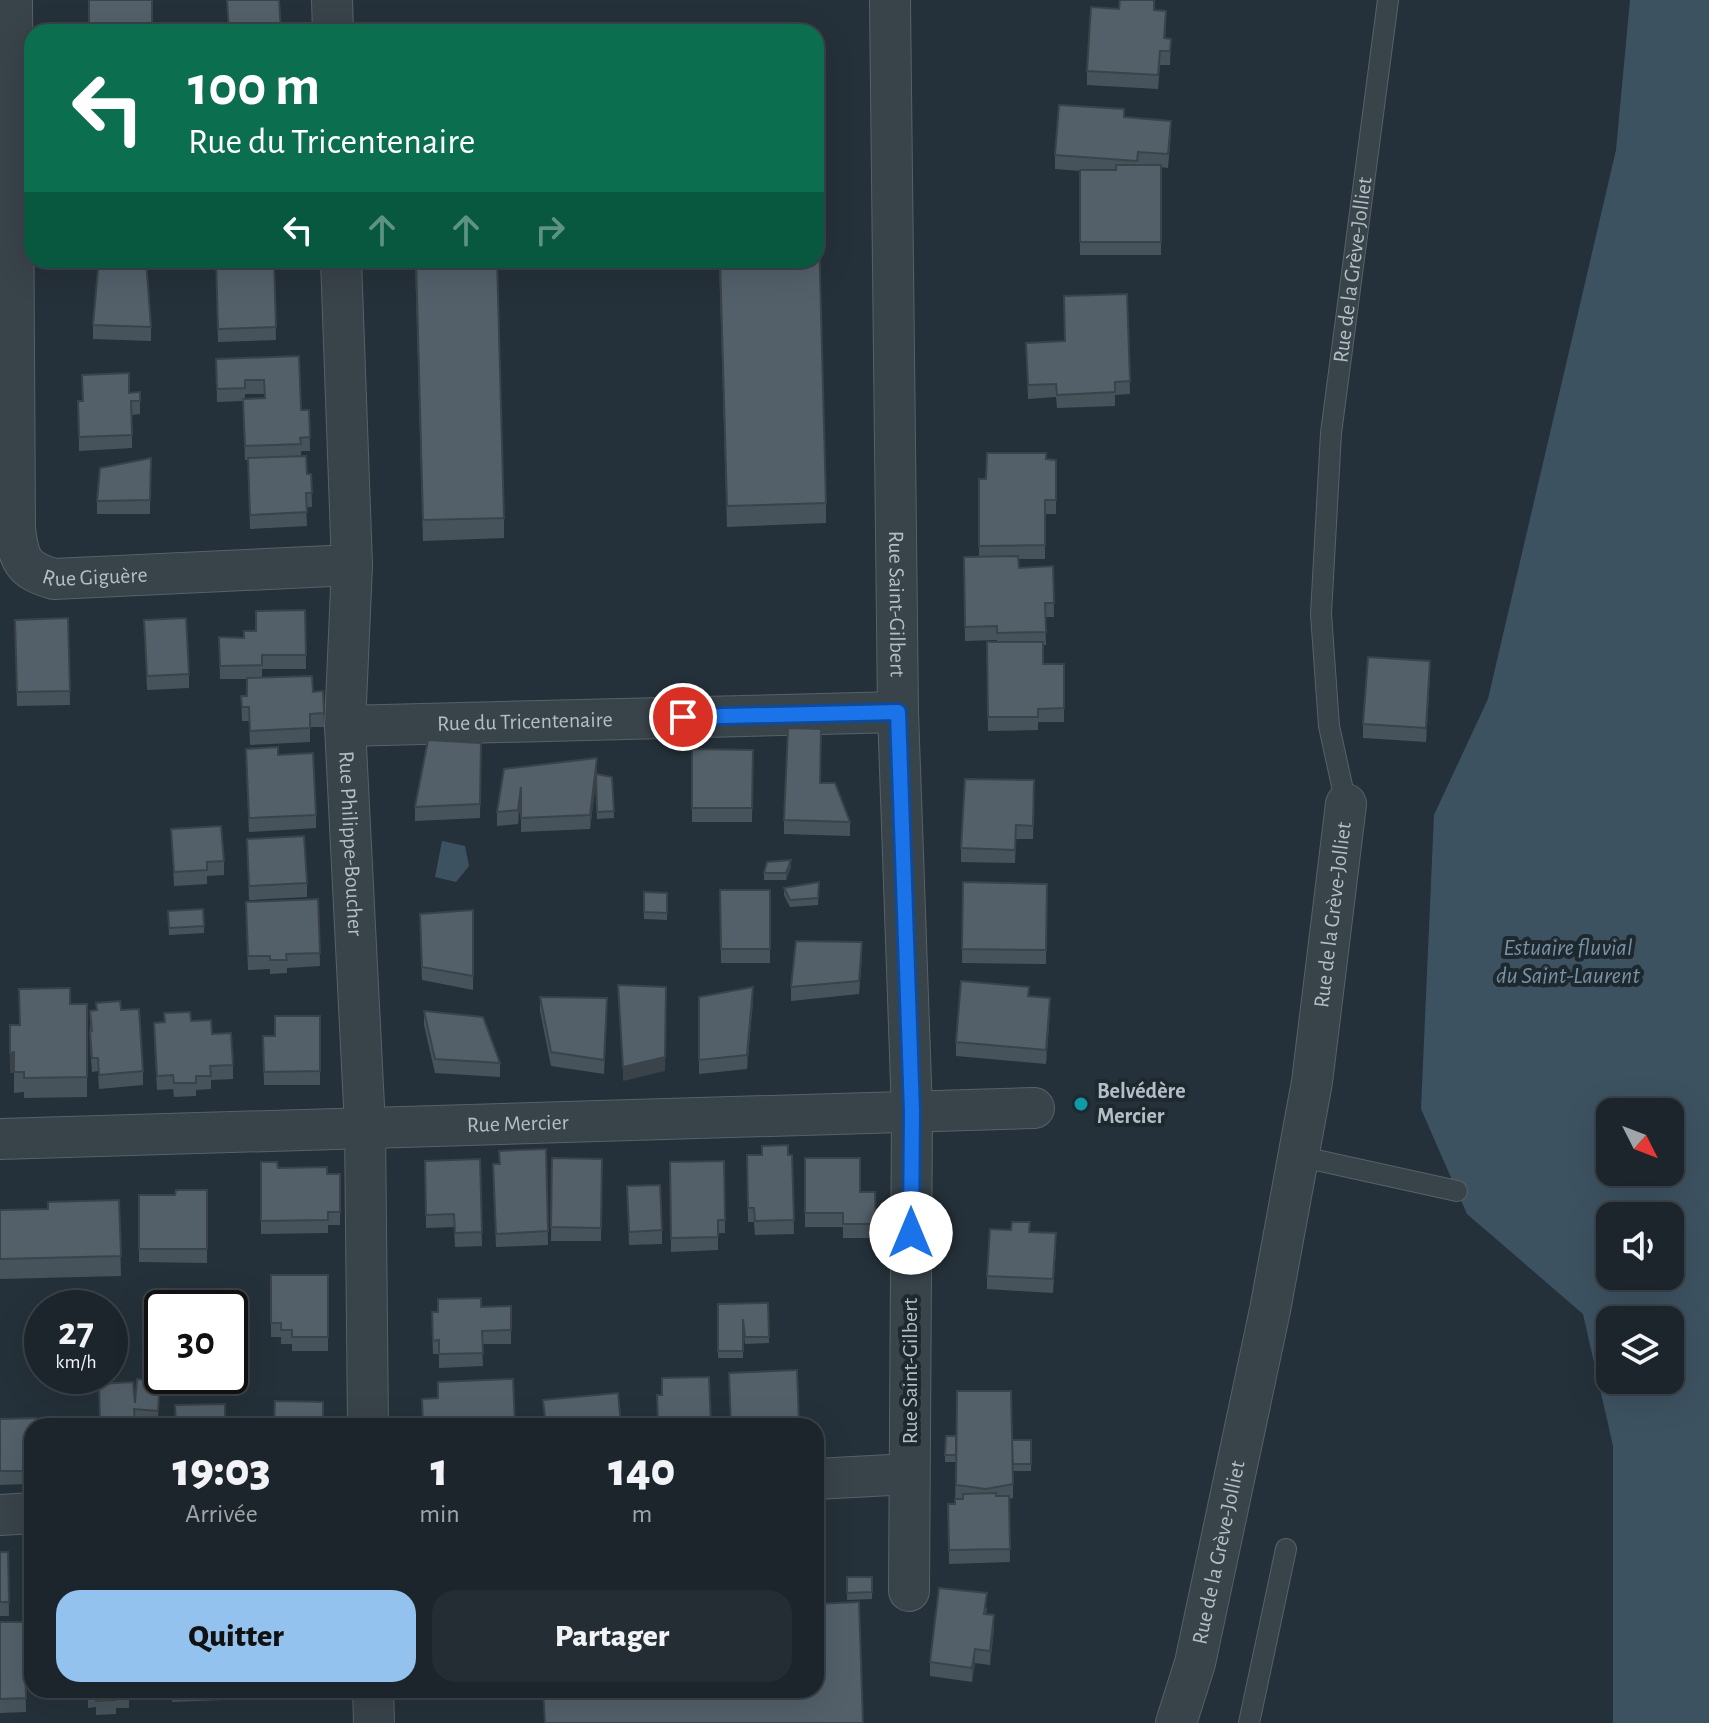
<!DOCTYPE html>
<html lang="fr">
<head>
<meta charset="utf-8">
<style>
	:root { --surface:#1c252c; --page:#252d34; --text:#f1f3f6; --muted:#a0a5a9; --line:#3a4248; --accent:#92c2ed }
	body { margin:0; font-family:"Alegreya Sans",sans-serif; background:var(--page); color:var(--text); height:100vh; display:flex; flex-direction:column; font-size:30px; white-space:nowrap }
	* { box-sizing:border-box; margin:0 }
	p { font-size:26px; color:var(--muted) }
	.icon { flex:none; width:44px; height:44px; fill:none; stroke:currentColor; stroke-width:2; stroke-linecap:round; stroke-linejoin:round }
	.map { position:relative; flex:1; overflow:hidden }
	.details { position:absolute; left:24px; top:1418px; width:800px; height:280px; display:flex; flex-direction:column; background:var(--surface); border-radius:24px; box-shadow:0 8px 32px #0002,0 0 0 2px var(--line) }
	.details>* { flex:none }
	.guide { position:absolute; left:24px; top:24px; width:800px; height:244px; border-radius:24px; box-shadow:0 8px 32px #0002,0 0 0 2px var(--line); background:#0b6e4f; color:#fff; overflow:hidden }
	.needle { width:52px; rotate:132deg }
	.fabs { position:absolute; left:1596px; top:1098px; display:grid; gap:16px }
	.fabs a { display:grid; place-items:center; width:88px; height:88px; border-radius:16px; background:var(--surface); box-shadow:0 8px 32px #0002,0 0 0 2px var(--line); font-size:40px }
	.speed { position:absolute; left:24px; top:1290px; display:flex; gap:16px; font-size:40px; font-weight:700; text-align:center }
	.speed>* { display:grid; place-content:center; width:104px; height:104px; border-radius:50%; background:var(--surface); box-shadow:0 8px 32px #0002,0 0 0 2px var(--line); line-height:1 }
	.speed small { font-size:20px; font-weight:400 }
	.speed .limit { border:4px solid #111; border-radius:12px; background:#fff; color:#111 }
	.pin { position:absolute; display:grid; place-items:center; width:68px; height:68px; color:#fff; margin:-34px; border:4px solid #fff; border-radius:50%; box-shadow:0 2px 8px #0007 }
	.me { position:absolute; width:88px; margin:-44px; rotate:0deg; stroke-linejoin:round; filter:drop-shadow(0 0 6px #0008) }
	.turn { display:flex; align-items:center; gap:28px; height:168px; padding:0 32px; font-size:36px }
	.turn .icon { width:104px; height:104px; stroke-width:2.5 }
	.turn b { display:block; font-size:56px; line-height:68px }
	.lanes { display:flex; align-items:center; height:76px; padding:0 32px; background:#0003; justify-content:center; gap:40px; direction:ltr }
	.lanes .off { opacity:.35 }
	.eta { display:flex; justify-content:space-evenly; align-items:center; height:136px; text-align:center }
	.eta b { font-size:48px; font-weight:800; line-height:56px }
	.button { display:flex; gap:16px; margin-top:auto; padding:16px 32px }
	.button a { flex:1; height:92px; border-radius:24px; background:var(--accent); color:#111; font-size:32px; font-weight:800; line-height:92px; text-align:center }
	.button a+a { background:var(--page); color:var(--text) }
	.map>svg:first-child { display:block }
	.water { fill:#3d5261; fill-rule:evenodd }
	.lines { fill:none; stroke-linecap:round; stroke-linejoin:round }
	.lane-casing { stroke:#576168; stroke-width:22 }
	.street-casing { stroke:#576168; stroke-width:42 }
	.lane { stroke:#39434a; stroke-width:20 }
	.street { stroke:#39434a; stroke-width:40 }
	.wall { fill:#47535b; fill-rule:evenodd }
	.shaded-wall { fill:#3a434a }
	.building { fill:#53606a; stroke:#3a434a; stroke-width:2 }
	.route-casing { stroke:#114b97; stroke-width:20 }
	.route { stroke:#1a73e8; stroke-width:14 }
	.culture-dot { fill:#0f9aa8; stroke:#1e282f; stroke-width:3 }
	.labels { text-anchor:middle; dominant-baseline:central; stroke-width:8; stroke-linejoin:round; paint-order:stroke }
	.street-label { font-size:22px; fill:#b4bec6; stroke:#1e282f }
	.poi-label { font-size:22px; font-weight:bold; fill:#b4bec6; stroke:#1e282f; text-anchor:start }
	.water-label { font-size:24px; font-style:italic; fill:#7893a6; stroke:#1e282f }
</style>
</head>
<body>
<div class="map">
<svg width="1709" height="1723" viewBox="0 0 1709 1723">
	<rect width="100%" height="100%" fill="#25313a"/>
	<!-- water -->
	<path class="water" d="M1630,0H1709V1723H1613V1446L1583,1314L1467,1214L1421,1109L1434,815L1488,699L1616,150ZM1610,1112H1670V1172H1610ZM1610,1216H1670V1276H1610ZM1610,1320H1670V1380H1610Z
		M442,841L465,846L469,866L456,882L435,877Z"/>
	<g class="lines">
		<defs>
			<g id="lane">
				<path id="s1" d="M1346,804L1329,726L1321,614L1331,433L1388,0"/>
				<path d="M1298,1156L1457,1191"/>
				<path d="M1249,1723L1286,1549"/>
			</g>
			<g id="street">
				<path id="s2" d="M12,0L15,529C19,560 22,570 54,579L352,565"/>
				<path d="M332,0L333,32"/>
				<path id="s3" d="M890,0L898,712L912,1112L909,1591"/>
				<path id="s4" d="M341,260L352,565L345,726L365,1126L368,1426"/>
				<path id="s5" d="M345,726L898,712"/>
				<path id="s6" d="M0,1139L1034,1108"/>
				<path d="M816,1479L909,1474"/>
				<path d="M0,1515L32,1513"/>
				<path d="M373,1690L374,1723"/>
				<path id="s7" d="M1176,1723L1195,1663L1270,1310L1312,1082L1346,804"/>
			</g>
		</defs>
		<!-- lane casing -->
		<use href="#lane" class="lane-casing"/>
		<!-- street casing -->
		<use href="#street" class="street-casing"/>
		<!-- lane -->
		<use href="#lane" class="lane"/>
		<!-- street -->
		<use href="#street" class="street"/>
	</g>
	<!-- wall -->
	<path class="wall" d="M1154,10L1166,25L1165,39H1171L1170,65H1160L1158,89L1087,85V71Z
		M1124,117L1171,134L1168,168L1161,167V255H1080V171L1055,169V155Z
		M216,260H274L276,340L218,342Z
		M415,260L504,518V538L423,541Z
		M719,260L826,503V523L727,527Z
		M1127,294L1130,394L1115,395V406L1057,408L1056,397L1028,399L1026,343L1065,341Z
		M93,325L151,327V341L93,339Z
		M299,356L301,410H309L310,451H301V456L307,474H311L312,507H306L307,526L250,529L248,460H245L243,401L217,402L216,359ZM245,394H264L265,398L245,399Z
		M82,375L140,401V414L132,415V448L79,451L78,401H83Z
		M151,458L150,514H97V501Z
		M1046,459L1056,460V514H1045V559H1018L1019,568L1053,566L1054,617H1045L1046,645H1043V664H1064V722H1038V730L988,731L987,642H997V640L965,641L964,557H979V479H986Z
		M305,610L306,669H262V678L313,692L323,691L324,727H310V742L250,745L249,721H242L241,696H247V679H220L219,637L244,638L256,631Z
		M68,618L70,705L17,706L15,620Z
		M144,620L189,674V688L147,690Z
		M1430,675L1426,742L1363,738V724Z
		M481,743L480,818L415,821V807Z
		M692,749L753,750L752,822H692Z
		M278,755L316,815V828L249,832L246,762Z
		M597,758V774L612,777L614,818L597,819L596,780L590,829L521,832V800L518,824L497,826V812L504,769Z
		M1034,780L1033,839H1016L1015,863L961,862V848Z
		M820,783L850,822V836L784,834V820Z
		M171,829L224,861V875L207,876V884L174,886Z
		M247,839L307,883V897L249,900Z
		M791,867L786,880H764V873Z
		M819,882L818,905L790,907L784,895V888Z
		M963,882L1047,884L1046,964L962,963Z
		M720,890H770V963H721Z
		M644,892L667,893V920L644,919Z
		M318,899L320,966L287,968V973L270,974V969L248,970L246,916Z
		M473,910V990L422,980L420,928Z
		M168,911L204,926V933L169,935Z
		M862,955L859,994L791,1001V987Z
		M1029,996L1050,1012L1046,1064L956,1056V1042Z
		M540,997L607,1012L604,1074L551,1066L540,1011Z
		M699,997L753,1001L747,1069L699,1074Z
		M70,1004H87V1097L24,1098V1092L14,1093V1072L10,1073L20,1025Z
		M121,1010L143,1071V1085L99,1089L98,1071L92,1072L90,1045V1011Z
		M424,1011L500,1063V1077L435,1073L424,1025Z
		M320,1016V1085H264L263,1036H275Z
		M191,1021L212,1034L233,1065V1079L211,1080V1089L196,1090V1096L174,1097L173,1089L157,1090L154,1036Z
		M546,1149L548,1245L496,1247L493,1178L499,1164Z
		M747,1155H792L794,1234L755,1235L754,1222H748Z
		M552,1158L602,1159L601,1241H551Z
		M805,1158L860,1192H875L876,1238H843V1227H805Z
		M480,1159L482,1246L455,1247L454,1227L426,1228L425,1161Z
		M724,1161L725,1233H718V1250L671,1252L670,1162Z
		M261,1162L278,1168L327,1174H340V1225H328V1233L261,1234Z
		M627,1186L662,1230V1244L629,1245Z
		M207,1190V1263L139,1262V1195H175Z
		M119,1200L121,1276L0,1279V1210L48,1209Z
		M1030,1232L1056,1247L1053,1293L987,1289V1276Z
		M271,1275H328V1351H292V1344H281V1337H271Z
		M768,1303L769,1343L745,1344L743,1326V1358H718V1304Z
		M511,1306V1344H482L483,1366L439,1368V1354H433L432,1325L438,1312L481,1307Z
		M160,1381L158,1418L135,1416V1426H100L99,1384L135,1403Z
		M657,1395L711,1426H657Z
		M0,1419L32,1426V1482H27V1484L0,1485Z
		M1012,1440H1031V1471H1013V1498L1009,1499L1010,1562L949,1564L948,1504H955L956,1462H945V1455Z
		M0,1552H8L9,1616H0Z
		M847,1577H872V1599L847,1600Z
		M987,1607L986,1614L994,1629L990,1665L975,1663L972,1682L930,1676V1662Z
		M0,1622H24L26,1712L0,1713Z
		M88,1690H129V1708H116V1714L96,1715V1707L88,1708Z
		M172,1690H223V1700L172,1702Z
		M270,1690H322V1696L270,1698Z"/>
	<!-- shaded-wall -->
	<path class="shaded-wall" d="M1430,661V675L1426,742V728Z
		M597,758V772L590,829V815Z
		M521,787V800L518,824V810Z
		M791,860V867L786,880V873Z
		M666,987L665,1071L623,1081V1067Z
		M753,987V1001L747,1069V1055Z
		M1050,998V1012L1046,1064V1050Z
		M14,1052V1072L10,1073V1053Z
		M994,1615V1629L990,1665V1651Z
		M975,1649V1663L972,1682V1668Z"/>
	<!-- building -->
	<path class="building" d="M89,0H152V32H89Z
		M227,0H279L281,32H229Z
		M1120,0H1154V10L1166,11L1164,38L1171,39L1170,51H1160L1158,75L1087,71L1091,7L1119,9Z
		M797,25V32H557Z
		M1059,105L1124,109V117L1171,121L1168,154L1138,152L1137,161L1055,155Z
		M1116,165H1161V242H1080V170H1116Z
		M816,236H819L826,503L727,506L720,260H816Z
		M137,260H146L151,327L93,325L98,269Z
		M216,260H274L276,327L218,329Z
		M416,260H497L504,518L423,520Z
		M1127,294L1130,381L1115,382V392L1057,395L1056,384L1028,385L1026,343L1065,341L1064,296Z
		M299,356L301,410H309L310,437L300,438L301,444L245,446L243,399L265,398L264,380H245V388L217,389L216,359Z
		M129,373V393L140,392V401H131L132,435L79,437L78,401H83L82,375Z
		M987,453H1046V459L1056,460V500H1045V545L979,546V479H986Z
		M306,456L307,474H311L312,493H306L307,512L250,515L248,458Z
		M151,458L150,500L97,501L100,468Z
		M1018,556L1019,568L1053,566L1054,603H1045L1046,632L997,633V626L965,627L964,557Z
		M305,610L306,655H262V665L220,666L219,637L244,638V631H256V611Z
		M68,618L70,691L17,692L15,620Z
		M186,618L189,674L147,676L144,620Z
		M987,642H1043V664H1064V708L1038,709V717H988Z
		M1368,657L1430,661L1426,728L1363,724Z
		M312,676L313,692L323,691L324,713L310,714V728L250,731L249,707H242L241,696H247V678Z
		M788,728L821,729L820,783H835L850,822L784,820Z
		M428,740L481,743L480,804L415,807Z
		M278,747V755L313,753L316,815L249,818L246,749Z
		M692,749L753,750L752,808H692Z
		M597,758L590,815L521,818V787L518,810L497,812L504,769Z
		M596,774L612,777L614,811L597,812Z
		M965,779L1034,780L1033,826L1016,825L1015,850L961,848Z
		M221,826L224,861L207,862V870L174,872L171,829Z
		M304,836L307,883L249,886L247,839Z
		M791,860L786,873H764L767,862Z
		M819,882L818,898L790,900L784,888Z
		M963,882L1047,884L1046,950L962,949Z
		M720,890H770V949H721Z
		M644,892L667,893V913L644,912Z
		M318,899L320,953L286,954L287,960H270V956H248L246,902Z
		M203,909L204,926L169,928L168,911Z
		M473,910V976L422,967L420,914Z
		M796,941L862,942L859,981L791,987Z
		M961,981L1029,987L1028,996L1050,998L1046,1050L956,1042Z
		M618,985L666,987L665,1057L623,1067Z
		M753,987L747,1055L699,1060V997Z
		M70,988V1004H87V1077L24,1078V1072H14V1052L10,1053V1025H20L19,989Z
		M540,997L607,998L604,1060L551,1052Z
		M120,1001L121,1010L139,1009L143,1071L99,1075L98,1058H92L90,1032L92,1031L90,1011L97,1010L96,1003Z
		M424,1011L483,1017L500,1063L435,1059Z
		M190,1012L191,1021L211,1020L212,1034L231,1033L233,1065L210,1066L211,1076H196V1083H174L173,1075L157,1076L154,1023L165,1022L164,1013Z
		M275,1016H320V1071L264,1072L263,1036H275Z
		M788,1145V1155H792L794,1220L755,1221L754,1208H748L747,1155H762V1146Z
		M546,1149L548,1231L496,1234L493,1164H500L499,1151Z
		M552,1158L602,1159L601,1228L551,1227Z
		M805,1158H860V1192H875L876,1224H843V1213H805Z
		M480,1159L482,1232L455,1233L454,1214L426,1215L425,1161Z
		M724,1161L725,1220H718V1237L671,1238L670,1162Z
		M261,1162H277L278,1168L327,1167V1174H340V1212H328V1220L261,1221Z
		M660,1185L662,1230L629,1232L627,1186Z
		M176,1190H207V1249H139V1195H175Z
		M119,1200L121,1256L0,1259V1210L48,1209V1202Z
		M1012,1222H1030L1029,1232L1056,1233L1053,1279L987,1276L990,1229L1011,1230Z
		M271,1275H328V1337H292V1330H281V1323H271Z
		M481,1298V1307L511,1306V1330L482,1331L483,1353L439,1354V1340L433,1341L432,1312H438V1299Z
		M768,1303L769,1337H745L743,1319V1351H718V1304Z
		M797,1370L799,1424L731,1426L729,1373Z
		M709,1377L711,1426H663V1421L658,1422L657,1395H662V1378Z
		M137,1379L160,1381L158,1411L134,1409L135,1422L100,1423L99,1384L133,1382L135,1403Z
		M513,1379L515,1426H423L422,1399L438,1398V1382Z
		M957,1391H1011L1013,1484L986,1489L956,1485Z
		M618,1393L621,1426H546L543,1400Z
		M275,1401L323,1402V1426H274Z
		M225,1404V1426H176L175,1405Z
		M36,1418V1426H32V1468H27V1471H0V1419Z
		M946,1436H956V1455H945Z
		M1012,1440H1031V1464H1013Z
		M996,1493V1496H1009L1010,1549L949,1550L948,1504H955V1499H963V1494Z
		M0,1552H8L9,1602H0Z
		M847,1577H872V1592L847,1593Z
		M939,1588L987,1593L984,1614L994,1615L990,1651L975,1649L972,1668L930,1662Z
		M859,1602L863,1723H545L543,1690H816V1604Z
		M0,1622H24L26,1698L0,1699Z
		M88,1690H129V1694L116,1695V1700L96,1701V1694H88Z"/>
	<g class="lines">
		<defs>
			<path id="route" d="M683,717L898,712L912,1112L911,1233"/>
		</defs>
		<!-- route casing -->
		<use href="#route" class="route-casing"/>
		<!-- route -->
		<use href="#route" class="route"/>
	</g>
	<!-- markers -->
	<circle class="culture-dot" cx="1081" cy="1104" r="8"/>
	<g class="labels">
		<!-- street labels -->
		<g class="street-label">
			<text stroke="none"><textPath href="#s1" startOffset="538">Rue de la Grève-Jolliet</textPath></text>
			<text stroke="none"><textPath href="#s2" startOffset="640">Rue Giguère</textPath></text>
			<text stroke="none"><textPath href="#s3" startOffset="604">Rue Saint-Gilbert</textPath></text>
			<text stroke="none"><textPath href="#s5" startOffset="180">Rue du Tricentenaire</textPath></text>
			<text stroke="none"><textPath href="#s4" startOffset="584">Rue Philippe-Boucher</textPath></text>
			<text stroke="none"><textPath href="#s7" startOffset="824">Rue de la Grève-Jolliet</textPath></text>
			<text stroke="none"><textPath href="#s6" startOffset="518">Rue Mercier</textPath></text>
			<text transform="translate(910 1371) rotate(-90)">Rue Saint-Gilbert</text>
			<text stroke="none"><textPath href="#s7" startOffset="176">Rue de la Grève-Jolliet</textPath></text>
		</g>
		<!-- poi labels -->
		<g class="poi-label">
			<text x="1097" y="1091">Belvédère<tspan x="1097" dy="25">Mercier</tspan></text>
		</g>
		<!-- water labels -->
		<g class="water-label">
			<text x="1568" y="948">Estuaire fluvial<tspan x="1568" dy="28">du Saint-Laurent</tspan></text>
		</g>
	</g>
</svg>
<div class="fabs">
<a><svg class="needle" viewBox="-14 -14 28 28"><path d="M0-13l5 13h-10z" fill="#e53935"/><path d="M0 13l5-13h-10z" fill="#a0a5a9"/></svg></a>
<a><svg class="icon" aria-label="sound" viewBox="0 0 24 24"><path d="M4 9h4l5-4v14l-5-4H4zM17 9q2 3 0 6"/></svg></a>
<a><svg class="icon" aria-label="layers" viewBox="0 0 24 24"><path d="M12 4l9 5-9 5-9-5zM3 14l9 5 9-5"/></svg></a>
</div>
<div class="speed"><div>27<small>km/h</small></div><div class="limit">30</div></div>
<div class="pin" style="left:683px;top:717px;background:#d93025"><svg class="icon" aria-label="arrive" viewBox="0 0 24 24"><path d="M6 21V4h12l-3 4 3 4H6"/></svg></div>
<svg class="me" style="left:911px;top:1233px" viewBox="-20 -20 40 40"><circle r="19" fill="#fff"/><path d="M0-13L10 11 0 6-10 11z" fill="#1a73e8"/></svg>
<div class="guide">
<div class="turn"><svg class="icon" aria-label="left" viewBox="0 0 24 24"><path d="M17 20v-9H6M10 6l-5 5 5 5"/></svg><div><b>100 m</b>Rue du Tricentenaire</div></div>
<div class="lanes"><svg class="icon" aria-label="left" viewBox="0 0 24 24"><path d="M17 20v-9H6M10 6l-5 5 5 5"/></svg><svg class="icon off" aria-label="ahead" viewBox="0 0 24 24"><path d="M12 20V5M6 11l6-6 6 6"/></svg><svg class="icon off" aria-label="ahead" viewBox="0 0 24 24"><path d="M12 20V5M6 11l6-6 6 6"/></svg><svg class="icon off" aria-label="right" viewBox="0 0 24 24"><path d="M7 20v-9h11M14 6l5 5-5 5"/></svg></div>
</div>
<section class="details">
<div class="eta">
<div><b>19:03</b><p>Arrivée</p></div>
<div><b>1</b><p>min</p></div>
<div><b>140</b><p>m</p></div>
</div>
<div class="button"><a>Quitter</a><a>Partager</a></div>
</section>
</div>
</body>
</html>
